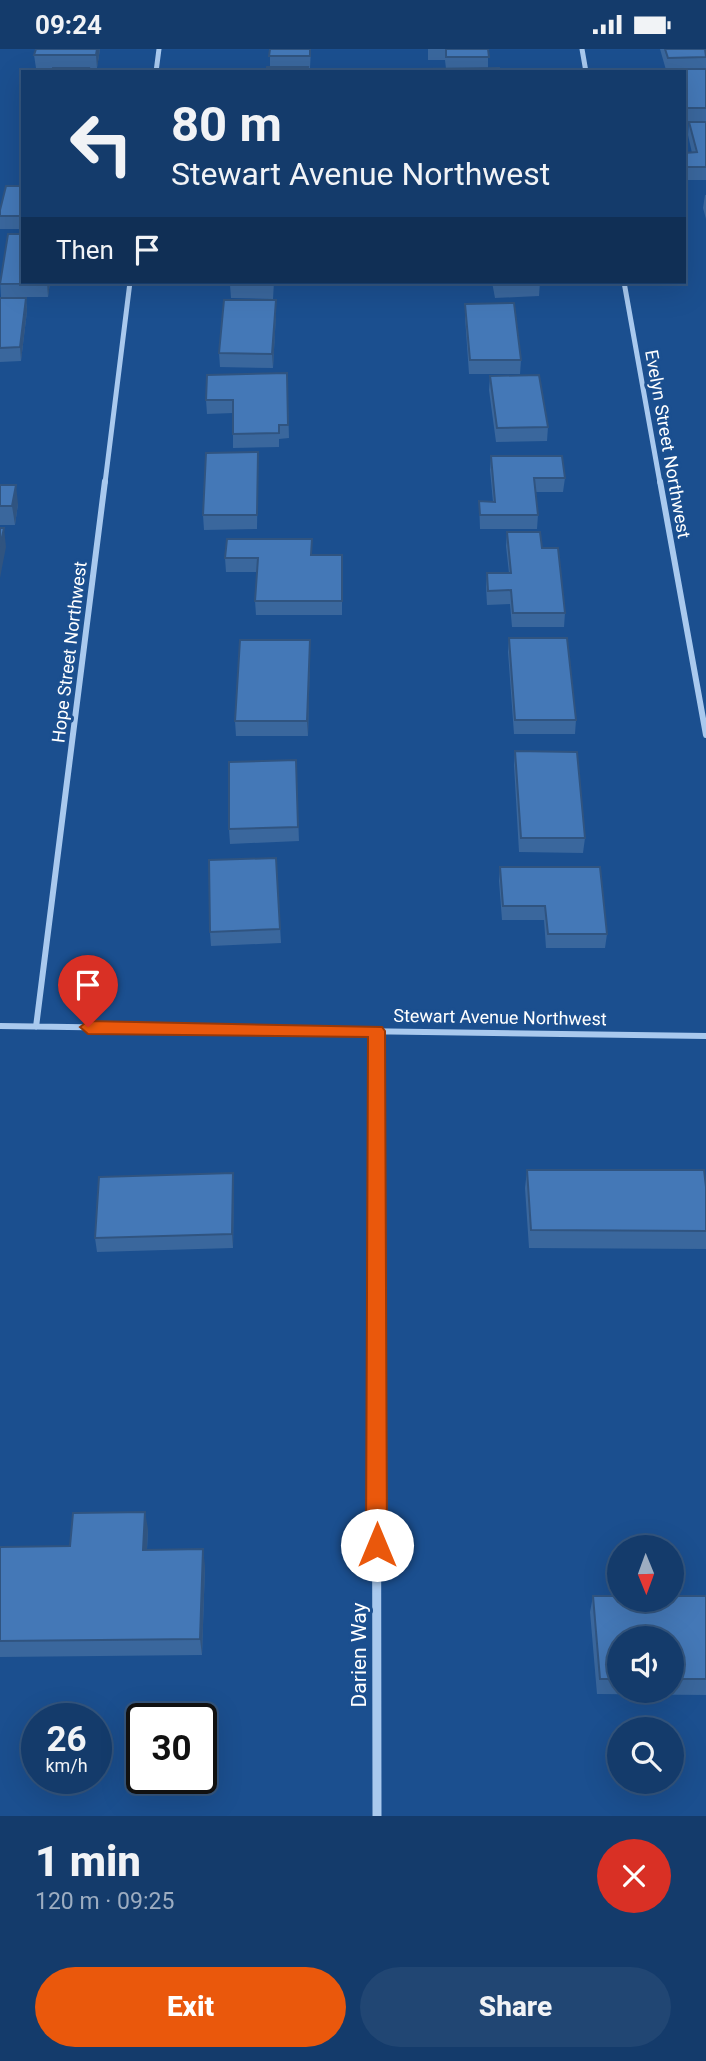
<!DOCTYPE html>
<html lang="en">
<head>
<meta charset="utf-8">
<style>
	:root { --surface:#143b6b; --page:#214673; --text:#f1f3f6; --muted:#9dadc1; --line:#33557e; --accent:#ea580c }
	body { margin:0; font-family:Roboto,sans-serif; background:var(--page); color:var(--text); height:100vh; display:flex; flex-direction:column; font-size:26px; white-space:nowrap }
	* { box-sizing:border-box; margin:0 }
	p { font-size:23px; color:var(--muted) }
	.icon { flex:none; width:38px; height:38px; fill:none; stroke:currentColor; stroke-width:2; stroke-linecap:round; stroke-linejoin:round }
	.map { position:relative; height:1767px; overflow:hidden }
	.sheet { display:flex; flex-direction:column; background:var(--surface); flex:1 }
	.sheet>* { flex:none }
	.top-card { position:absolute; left:21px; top:21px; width:665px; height:214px; border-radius:0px; box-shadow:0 7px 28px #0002,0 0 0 2px var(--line); background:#143b6b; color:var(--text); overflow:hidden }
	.needle { width:46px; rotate:179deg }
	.buttons { position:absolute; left:607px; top:1486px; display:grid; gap:14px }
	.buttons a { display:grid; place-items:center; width:77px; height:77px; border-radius:50%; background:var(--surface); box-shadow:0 7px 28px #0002,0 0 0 2px var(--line); font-size:35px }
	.speed { position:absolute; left:21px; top:1654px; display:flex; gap:14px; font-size:35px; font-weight:700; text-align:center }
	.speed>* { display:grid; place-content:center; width:91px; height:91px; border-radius:50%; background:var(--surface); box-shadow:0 7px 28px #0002,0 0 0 2px var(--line); line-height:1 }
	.speed small { font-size:18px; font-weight:400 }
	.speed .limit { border:4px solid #111; border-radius:10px; background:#fff; color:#111 }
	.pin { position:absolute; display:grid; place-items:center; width:60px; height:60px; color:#fff; margin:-72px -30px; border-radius:50% 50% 50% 0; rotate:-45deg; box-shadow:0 0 7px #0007 }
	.pin .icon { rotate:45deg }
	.me { position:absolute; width:77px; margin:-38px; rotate:0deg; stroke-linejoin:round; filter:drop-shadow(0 0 5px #0008) }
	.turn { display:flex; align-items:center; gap:24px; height:147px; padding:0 35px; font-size:32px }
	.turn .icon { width:91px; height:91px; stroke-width:2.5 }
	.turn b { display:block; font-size:49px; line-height:60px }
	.then { display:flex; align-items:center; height:66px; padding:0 35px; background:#0003; gap:14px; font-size:26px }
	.round { display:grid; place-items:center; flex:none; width:74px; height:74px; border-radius:37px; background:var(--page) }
	.headline { display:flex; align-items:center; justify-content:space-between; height:119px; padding:0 35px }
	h1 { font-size:42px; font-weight:800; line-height:52px }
	.cta { display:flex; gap:14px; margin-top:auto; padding:14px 35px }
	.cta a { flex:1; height:80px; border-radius:42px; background:var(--accent); color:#fff; font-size:28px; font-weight:800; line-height:80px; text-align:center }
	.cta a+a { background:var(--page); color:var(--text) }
	.status { display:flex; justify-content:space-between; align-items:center; height:49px; padding:0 35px; background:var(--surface); direction:ltr }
	.status svg { height:19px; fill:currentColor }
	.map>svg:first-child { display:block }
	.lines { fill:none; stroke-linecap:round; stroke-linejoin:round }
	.street-far2 { stroke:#a9c9ee; stroke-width:5 }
	.street-far1 { stroke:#a9c9ee; stroke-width:6 }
	.street { stroke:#a9c9ee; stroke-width:9 }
	.wall { fill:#3a679d; fill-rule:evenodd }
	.shaded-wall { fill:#305480 }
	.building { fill:#4478b7; stroke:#305480; stroke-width:2 }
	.route { fill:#ea580c; stroke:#983908; stroke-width:2 }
	.labels { text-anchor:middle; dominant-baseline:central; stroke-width:6; stroke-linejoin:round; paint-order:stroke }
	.street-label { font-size:18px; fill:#fff; stroke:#1b4f8f }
	.near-street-label { font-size:21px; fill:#fff; stroke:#1b4f8f }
</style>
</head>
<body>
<div class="status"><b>09:24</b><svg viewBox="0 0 49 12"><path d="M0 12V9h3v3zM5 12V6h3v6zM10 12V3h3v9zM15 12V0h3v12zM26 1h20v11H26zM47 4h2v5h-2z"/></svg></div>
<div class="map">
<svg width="706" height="1767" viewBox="0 0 706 1767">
	<rect width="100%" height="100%" fill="#1b4f8f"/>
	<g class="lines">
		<!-- street-far2 -->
		<path class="street-far2" d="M582,0L586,23
			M156,23L159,0
			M624,233L660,434
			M105,434L130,233"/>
		<!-- street-far1 -->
		<path class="street-far1" d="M660,432L706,686
			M0,977L706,987
			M36,978L105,432
			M376,982V1007"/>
		<!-- street -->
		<path class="street" d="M376,1006L377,1767"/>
	</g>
	<!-- wall -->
	<path class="wall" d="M36,0H100L97,19H36L34,6Z
		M270,0H311L310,19L270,18Z
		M428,0H488V19L446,20L445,11H428Z
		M660,0H705L706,4V72H684V23H673V21H666Z
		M689,73H706V131H684V104H692L688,86Z
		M23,137V180H0V161Z
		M705,146H706V170L703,159Z
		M0,229L50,233L48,248H1Z
		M274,233L273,250L231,249L230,236Z
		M492,233H540L539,247L495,249Z
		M0,249H26L27,262L21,312L0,313Z
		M276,251V265L273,319L220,318L219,304Z
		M465,255L521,311L520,325H469L465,268Z
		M287,324L289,389L279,390V398L233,399V364L207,365L206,351Z
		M490,327L548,378L547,392L496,393L489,341Z
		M491,407L565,429L563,443H536L538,466L537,480H480L479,452L493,453L490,421Z
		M258,417L257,480L204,481L203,466Z
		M0,436L18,455L15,476H0Z
		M507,483L542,499L565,564L564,578H512L510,555L487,556L486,538L487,524H509L506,497Z
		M312,506H342V566H256L255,552L257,523H226L225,509Z
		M509,589L576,671L575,685H514L508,603Z
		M310,605L308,687H236L235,672Z
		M515,702L585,789L583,804L519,803L514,716Z
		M296,711L299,792L230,795L229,780Z
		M276,809L281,894L211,897L210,883Z
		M500,818L607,885L605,899H546L544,871H502L499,832Z
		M527,1121L706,1138V1200L529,1199L525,1139Z
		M233,1124L234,1138L233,1199L97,1203L95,1189Z
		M148,1480L147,1501L205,1517L202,1606L0,1608V1498L70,1497Z
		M593,1547H706V1646L597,1645L590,1563ZM620,1589H672V1642H620Z"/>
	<!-- shaded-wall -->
	<path class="shaded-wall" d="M97,0H100L97,19L96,6Z
		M47,233H50L48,248L47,234Z
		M26,249L27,262L21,312L20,298Z
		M276,251V265L273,319L272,305Z
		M16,436L18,455L15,476L12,457Z
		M4,479L6,498L0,529V497Z
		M310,591V605L308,687L307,672Z
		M233,1124L234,1138L233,1199L232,1185Z
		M145,1463L148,1480L146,1518L143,1501Z
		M203,1500L205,1517L202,1606L200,1590Z"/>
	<!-- building -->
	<path class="building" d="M36,0H97L96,6H34Z
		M270,0H310V7H269Z
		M446,0H488L489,8H446Z
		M665,0H705L706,8L668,9Z
		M267,18H308L307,23H266Z
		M53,19H89L88,23H52Z
		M499,19V23H418L417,20Z
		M673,20H706V59H684V23H674Z
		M689,73H706V118H684V104L697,103Z
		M6,137H23V167H0V161Z
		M8,185H23V233H47V234L0,235Z
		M230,233H272V236H230Z
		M495,233H540V234L496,235Z
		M0,249H26L20,298L0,299Z
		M224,251H276L272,305L219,304Z
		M514,254L521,311H470L465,255Z
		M287,324L288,376H279V384L233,385V351H206L207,326Z
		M539,326L548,378L497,379L490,327Z
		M258,403L257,466H203L206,404Z
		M491,407H562L565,429H534L538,466H480L479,452L495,453Z
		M0,436H16L12,457H0Z
		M0,479H4L0,497Z
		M507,483H540L542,499H558L565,564H513L511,541L488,542L487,524H511Z
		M227,490H312L311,506H342V552H255L258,509H225Z
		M509,589H567L576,671H515Z
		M240,591H310L307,672H235Z
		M515,702L577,703L585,789H521Z
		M296,711L298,778L229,780V713Z
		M276,809L280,880L210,883L209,811Z
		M500,818H600L607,885H548L545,857H503Z
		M527,1121H704L706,1138V1182L531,1181Z
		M233,1124L232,1185L95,1189L99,1128Z
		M145,1463L143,1501L203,1500L200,1590L0,1592V1498L70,1497L73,1464Z
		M593,1547H620V1550H672V1547H706V1630H672V1589H620V1630H600Z"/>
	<!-- route -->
	<path class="route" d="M88,972L382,978L385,982L387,1496L384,1503L377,1506L369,1503L366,1496L368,988L88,985L80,978Z"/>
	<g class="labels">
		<!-- street labels -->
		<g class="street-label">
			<text transform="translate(668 395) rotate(80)">Evelyn Street Northwest</text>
			<text transform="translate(69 603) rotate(-83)">Hope Street Northwest</text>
			<text transform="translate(500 968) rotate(1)">Stewart Avenue Northwest</text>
		</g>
		<!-- near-street labels -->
		<g class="near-street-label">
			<text transform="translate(359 1606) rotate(-90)">Darien Way</text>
		</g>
	</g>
</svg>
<div class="buttons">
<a><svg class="needle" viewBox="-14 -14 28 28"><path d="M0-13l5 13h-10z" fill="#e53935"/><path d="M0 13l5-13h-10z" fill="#9dadc1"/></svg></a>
<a><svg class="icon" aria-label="sound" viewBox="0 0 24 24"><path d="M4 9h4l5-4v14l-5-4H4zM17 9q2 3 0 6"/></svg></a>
<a><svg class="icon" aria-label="search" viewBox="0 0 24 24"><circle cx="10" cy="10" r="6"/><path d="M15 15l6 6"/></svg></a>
</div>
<div class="speed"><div>26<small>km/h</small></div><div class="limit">30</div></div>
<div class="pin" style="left:88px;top:978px;background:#d93025"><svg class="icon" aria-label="arrive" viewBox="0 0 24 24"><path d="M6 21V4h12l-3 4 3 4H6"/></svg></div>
<svg class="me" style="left:377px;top:1496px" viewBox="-20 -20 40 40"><circle r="19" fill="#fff"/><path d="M0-13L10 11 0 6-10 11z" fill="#ea580c"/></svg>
<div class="top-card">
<div class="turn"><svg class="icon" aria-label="left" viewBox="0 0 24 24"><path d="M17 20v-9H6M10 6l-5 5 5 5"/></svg><div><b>80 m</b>Stewart Avenue Northwest</div></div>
<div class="then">Then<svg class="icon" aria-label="arrive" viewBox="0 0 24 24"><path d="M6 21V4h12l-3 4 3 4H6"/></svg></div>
</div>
</div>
<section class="sheet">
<div class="headline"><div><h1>1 min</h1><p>120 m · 09:25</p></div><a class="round" style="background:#d93025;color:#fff"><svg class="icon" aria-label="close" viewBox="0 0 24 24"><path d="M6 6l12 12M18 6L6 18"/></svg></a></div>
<div class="cta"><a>Exit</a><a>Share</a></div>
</section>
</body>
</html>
